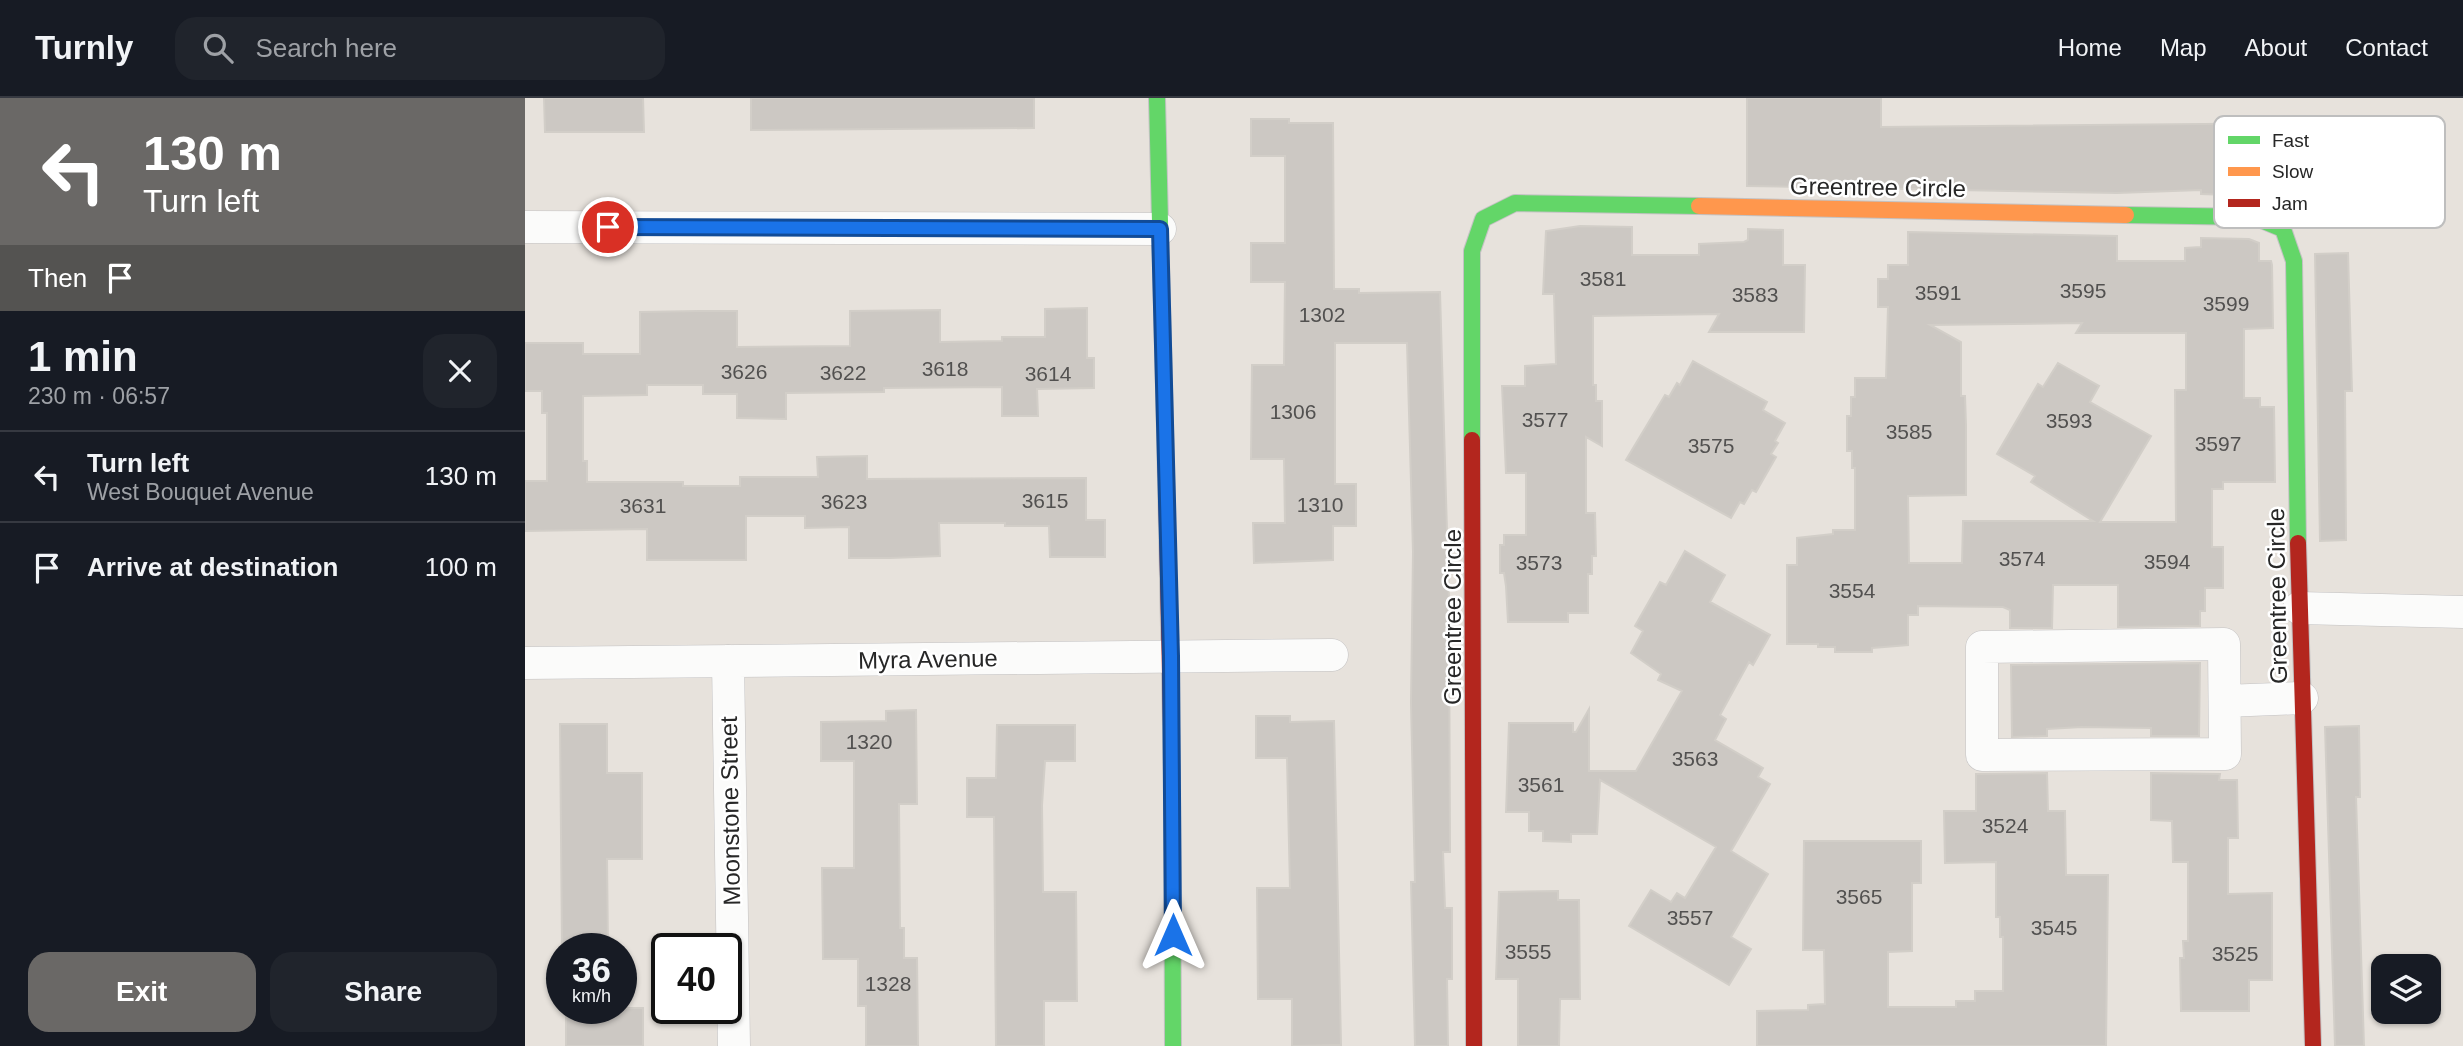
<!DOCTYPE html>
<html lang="en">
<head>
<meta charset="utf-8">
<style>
	:root { --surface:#171b24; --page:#20242c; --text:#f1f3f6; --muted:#9ea1a6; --line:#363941; --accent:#6a6866 }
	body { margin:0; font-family:Arial,sans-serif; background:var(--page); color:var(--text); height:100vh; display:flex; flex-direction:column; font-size:26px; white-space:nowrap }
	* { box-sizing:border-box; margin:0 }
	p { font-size:23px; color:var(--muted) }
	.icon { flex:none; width:38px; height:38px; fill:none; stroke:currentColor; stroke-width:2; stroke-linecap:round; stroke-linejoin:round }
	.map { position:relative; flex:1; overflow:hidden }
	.drawer { display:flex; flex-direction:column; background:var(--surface); width:525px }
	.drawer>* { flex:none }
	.guide { background:#6a6866; color:#fff; overflow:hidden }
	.tools { position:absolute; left:1846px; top:856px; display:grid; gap:14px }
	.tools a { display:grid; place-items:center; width:70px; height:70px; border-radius:14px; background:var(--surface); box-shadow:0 2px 5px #0004; font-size:35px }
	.speed { position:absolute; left:21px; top:835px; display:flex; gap:14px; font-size:35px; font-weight:700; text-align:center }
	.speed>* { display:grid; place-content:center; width:91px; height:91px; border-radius:50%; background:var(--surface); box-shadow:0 2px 5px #0004; line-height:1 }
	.speed small { font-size:18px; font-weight:400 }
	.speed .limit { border:4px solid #111; border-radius:10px; background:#fff; color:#111 }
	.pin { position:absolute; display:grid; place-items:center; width:60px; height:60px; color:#fff; margin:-30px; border:4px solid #fff; border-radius:50%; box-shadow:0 2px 7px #0007 }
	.me { position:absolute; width:77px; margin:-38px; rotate:0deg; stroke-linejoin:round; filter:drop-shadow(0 0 5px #0008) }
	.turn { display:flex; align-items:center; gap:24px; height:147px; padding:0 28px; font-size:32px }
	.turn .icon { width:91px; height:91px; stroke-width:2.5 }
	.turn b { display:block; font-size:49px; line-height:60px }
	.then { display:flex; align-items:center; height:66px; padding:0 28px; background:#0003; gap:14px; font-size:26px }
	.round { display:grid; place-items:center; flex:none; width:74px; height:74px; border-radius:21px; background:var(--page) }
	.head { display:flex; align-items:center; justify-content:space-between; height:119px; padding:0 28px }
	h1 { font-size:42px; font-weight:600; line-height:52px }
	.action { display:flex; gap:14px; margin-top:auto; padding:14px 28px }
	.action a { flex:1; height:80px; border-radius:21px; background:var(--accent); color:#fff; font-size:28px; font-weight:600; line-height:80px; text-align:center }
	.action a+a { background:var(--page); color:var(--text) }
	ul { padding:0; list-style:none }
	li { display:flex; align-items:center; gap:21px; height:91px; padding:0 28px; border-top:2px solid var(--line) }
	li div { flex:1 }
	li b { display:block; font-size:26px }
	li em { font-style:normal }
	header { display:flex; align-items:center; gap:42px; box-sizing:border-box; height:98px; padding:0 35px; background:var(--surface); border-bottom:2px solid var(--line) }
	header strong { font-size:33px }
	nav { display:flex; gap:38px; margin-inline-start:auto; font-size:24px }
	.search { width:490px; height:63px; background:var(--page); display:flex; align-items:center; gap:18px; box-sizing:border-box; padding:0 24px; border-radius:21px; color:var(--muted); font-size:26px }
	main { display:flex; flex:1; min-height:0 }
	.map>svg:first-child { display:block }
	.building { fill:#ccc8c3; stroke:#d2cec8; stroke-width:2; fill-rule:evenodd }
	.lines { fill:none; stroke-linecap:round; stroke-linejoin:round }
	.street-casing { stroke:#c3c2c3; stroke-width:33 }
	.fast-casing { stroke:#c3c2c3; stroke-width:18 }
	.slow-casing { stroke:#c3c2c3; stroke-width:18 }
	.jam-casing { stroke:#c3c2c3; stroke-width:18 }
	.street { stroke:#fbfbfa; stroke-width:32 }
	.fast { stroke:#63d668; stroke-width:16 }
	.slow { stroke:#ff974d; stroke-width:16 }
	.jam { stroke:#b3261e; stroke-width:16 }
	.route-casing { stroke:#114b97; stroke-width:18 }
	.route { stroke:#1a73e8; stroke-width:12 }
	.labels { text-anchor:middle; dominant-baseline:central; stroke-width:5; stroke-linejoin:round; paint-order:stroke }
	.number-label { font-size:21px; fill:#525150 }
	.street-label { font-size:24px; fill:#272727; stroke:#fff }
	.key { fill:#fff; stroke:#bebebe; stroke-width:2 }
	.key-label { font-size:19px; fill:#272727 }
</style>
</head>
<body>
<header>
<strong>Turnly</strong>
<div class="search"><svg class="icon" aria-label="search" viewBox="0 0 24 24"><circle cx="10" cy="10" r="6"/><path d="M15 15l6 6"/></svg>Search here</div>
<nav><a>Home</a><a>Map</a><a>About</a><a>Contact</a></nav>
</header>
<main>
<section class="drawer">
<div class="guide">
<div class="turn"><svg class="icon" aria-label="left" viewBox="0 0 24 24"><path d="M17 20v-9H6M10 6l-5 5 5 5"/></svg><div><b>130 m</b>Turn left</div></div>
<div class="then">Then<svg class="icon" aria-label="arrive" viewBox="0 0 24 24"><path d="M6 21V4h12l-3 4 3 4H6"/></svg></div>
</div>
<div class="head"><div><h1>1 min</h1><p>230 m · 06:57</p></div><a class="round"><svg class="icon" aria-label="close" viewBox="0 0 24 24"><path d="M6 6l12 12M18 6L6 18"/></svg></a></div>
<ul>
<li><svg class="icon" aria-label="left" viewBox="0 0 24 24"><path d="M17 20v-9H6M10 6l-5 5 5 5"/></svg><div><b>Turn left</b><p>West Bouquet Avenue</p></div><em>130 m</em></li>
<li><svg class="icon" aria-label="arrive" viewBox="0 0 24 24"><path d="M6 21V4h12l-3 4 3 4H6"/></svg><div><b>Arrive at destination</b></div><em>100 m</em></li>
</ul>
<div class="action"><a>Exit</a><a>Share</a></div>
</section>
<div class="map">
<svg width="1938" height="948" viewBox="0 0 1938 948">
	<rect width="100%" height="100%" fill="#e7e2dc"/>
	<!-- building -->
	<path class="building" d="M19,0H118L119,34H20Z
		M226,0H509V30L226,32Z
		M1222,0H1356V29L1779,25L1780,91L1734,92V98L1676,96V92L1592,95L1222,88Z
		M726,21H764V25H808L809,191H834V195L915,194L924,502L925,754H918L920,810H927V881H922L923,948H890L886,784H890L886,605L888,454L882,245H810V386H831V428H808V462L729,465L728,425H760L759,361H726L727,267H759L760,184H726V145H760V58H726Z
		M1055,128L1107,129V157H1174V146L1219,144L1223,142V131L1258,132V167H1280L1279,234H1184L1194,216L1068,218V287H1071V303H1077V348L1061,339V415H1070L1071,458H1067V476H1063V515H1043V524H983L981,488L979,475H975V447H979V437H1001V375H981L977,288H1000V268L1031,266L1029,196H1018L1021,133Z
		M1383,134L1592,138V163H1660V150L1676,149V140L1724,141L1734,145V163H1746L1747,167L1748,230L1719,231V300H1735V309H1749L1750,384H1698V391H1687V449H1698V490H1680V513H1675V528L1593,529V487H1528L1527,530H1485V512L1478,509L1393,508V517H1383V547L1347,550V554H1310V549H1293V546H1262V467H1272V440L1308,436V432H1330V370H1327V353H1322V318H1326V299H1330V280H1361L1363,209H1353V181H1363V167H1383ZM1557,225L1551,235H1661V292H1650L1651,424H1575L1626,338L1565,304L1574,288L1533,265L1518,289L1513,286L1472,356L1510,378L1506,384L1568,423H1438L1437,465H1384L1383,398L1441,397V327L1440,298H1436V244L1405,227Z
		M1823,155L1827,293H1820L1821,442L1795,443L1790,156Z
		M562,210V260H569V290L512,291L513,318H477V289L359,290V294L261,295V321L212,320V296H178V287H122V297L58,298V363H62V384H158V388H215V379H293L292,359L342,358V381L561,380V422H580V459H525L524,428H480V425H414L415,458L365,460H324V429L280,430V418H221V462H122V431L0,433V383H22V315H17V293H0V245H58V256H115V214L173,213H212V249L325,248V213L415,212V244L477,243V239H520V211Z
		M1168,263L1242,304L1238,312L1260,325L1250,343L1253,345L1246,356L1251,359L1231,394L1227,392L1219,406L1215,404L1206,420L1101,362L1140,297L1144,299L1152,285L1155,287Z
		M1160,453L1200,477L1185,504L1245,537L1228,567L1224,564L1195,617L1201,621L1190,642L1238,670L1233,679L1245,686L1206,753L1243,776L1206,839L1226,851L1204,887L1104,828L1126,792L1146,804L1152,795L1160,800L1191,749L1075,682L1072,736H1046V744L1018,743V733H1004V714H981L984,625H1048V634H1051L1064,611V673H1111L1157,593L1133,582L1136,576L1106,555L1118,533L1110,528L1135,484L1141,487Z
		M1675,565L1674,638H1626V630L1557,629L1522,631V638L1487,639L1486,567Z
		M391,612L392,706H374L375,830H379V860H392L393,948H341V908H333V861H298L297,770H329V663H296V624L361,623V613Z
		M731,618H765V624L809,623L816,947L767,948V901H733L732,790H765L762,660H731Z
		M35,626H82V675H117V761H82L83,850H37Z
		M472,627H550V663H520L517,707L518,794H551L552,903H519V948H471L469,719H442V680H471Z
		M1834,628L1835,699H1831L1839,948H1810L1800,629Z
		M1522,675L1523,713H1540L1541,777H1583L1581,948H1232V913L1283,912V907L1300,906L1299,852H1278L1279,743H1396V785H1387V853L1363,854V909H1431V903H1450V893H1478V839H1475V819H1471V764L1420,765L1419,713H1451V676Z
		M1626,675L1695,676L1694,682H1712L1713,740H1703V796L1747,795V882H1724V913H1656L1655,860H1659L1658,843H1663V764H1648L1647,723L1626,722Z
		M1033,793V802H1054L1055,901H1035L1034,948H993V881H971L974,794Z
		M41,910H118V948H41Z"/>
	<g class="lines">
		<defs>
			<path id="street" d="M0,129L635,131
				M1774,510L1938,514
				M1699,546L1700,656L1457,657V549Z
				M203,563L209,948
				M0,565L807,557
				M1700,603L1777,600"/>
			<path id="fast" d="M632,0L640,331
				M1601,117L1729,119L1758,131L1769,163L1773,445
				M947,342V153L958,121L990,105L1174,108
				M647,677L648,948"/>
			<path id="slow" d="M1174,108L1601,117"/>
			<path id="jam" d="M640,331L647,677
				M947,342L949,948
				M1773,445L1788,948"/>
		</defs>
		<!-- street casing -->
		<use href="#street" class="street-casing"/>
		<!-- fast casing -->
		<use href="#fast" class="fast-casing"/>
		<!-- slow casing -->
		<use href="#slow" class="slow-casing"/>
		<!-- jam casing -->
		<use href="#jam" class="jam-casing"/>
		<!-- street -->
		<use href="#street" class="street"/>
		<!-- fast -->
		<use href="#fast" class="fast"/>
		<!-- slow -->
		<use href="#slow" class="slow"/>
		<!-- jam -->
		<use href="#jam" class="jam"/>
	</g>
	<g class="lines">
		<defs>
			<path id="route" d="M83,129L635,131L646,558L648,837"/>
		</defs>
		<!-- route casing -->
		<use href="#route" class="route-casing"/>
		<!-- route -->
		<use href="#route" class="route"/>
	</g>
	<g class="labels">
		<!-- number labels -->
		<g class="number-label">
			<text x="1078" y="180">3581</text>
			<text x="1558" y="192">3595</text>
			<text x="1413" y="194">3591</text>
			<text x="1230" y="196">3583</text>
			<text x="1701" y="205">3599</text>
			<text x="797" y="216">1302</text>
			<text x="420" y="270">3618</text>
			<text x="219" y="273">3626</text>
			<text x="318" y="274">3622</text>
			<text x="523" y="275">3614</text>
			<text x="768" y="313">1306</text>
			<text x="1020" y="321">3577</text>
			<text x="1544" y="322">3593</text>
			<text x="1384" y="333">3585</text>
			<text x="1693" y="345">3597</text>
			<text x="1186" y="347">3575</text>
			<text x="520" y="402">3615</text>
			<text x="319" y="403">3623</text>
			<text x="795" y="406">1310</text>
			<text x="118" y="407">3631</text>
			<text x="1497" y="460">3574</text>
			<text x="1642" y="463">3594</text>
			<text x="1014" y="464">3573</text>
			<text x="1327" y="492">3554</text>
			<text x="344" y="643">1320</text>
			<text x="1170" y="660">3563</text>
			<text x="1016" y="686">3561</text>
			<text x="1480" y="727">3524</text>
			<text x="1334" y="798">3565</text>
			<text x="1165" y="819">3557</text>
			<text x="1529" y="829">3545</text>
			<text x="1003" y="853">3555</text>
			<text x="1710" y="855">3525</text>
			<text x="363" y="885">1328</text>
		</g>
		<!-- street labels -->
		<g class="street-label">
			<text transform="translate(1353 89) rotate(1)">Greentree Circle</text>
			<text transform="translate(1752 498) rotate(-91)">Greentree Circle</text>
			<text transform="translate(927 519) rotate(-90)">Greentree Circle</text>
			<text transform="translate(403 561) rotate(-1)">Myra Avenue</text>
			<text transform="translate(205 713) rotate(-91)">Moonstone Street</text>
		</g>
	</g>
	<!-- legend -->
	<rect x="1689" y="18" width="231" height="112" rx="10" class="key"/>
	<rect x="1703" y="38" width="32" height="8" fill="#63d668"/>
	<rect x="1703" y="69" width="32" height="9" fill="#ff974d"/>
	<rect x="1703" y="101" width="32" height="8" fill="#b3261e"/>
	<g class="key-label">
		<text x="1747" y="49">Fast</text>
		<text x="1747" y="80">Slow</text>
		<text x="1747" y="112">Jam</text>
	</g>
</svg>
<div class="tools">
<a><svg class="icon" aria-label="layers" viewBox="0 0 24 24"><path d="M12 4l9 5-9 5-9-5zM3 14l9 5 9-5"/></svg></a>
</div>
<div class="speed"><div>36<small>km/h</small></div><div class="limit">40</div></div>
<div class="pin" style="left:83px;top:129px;background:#d93025"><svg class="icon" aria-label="arrive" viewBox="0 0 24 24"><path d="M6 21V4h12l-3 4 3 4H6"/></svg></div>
<svg class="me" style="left:648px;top:837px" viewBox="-20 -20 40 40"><path d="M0-17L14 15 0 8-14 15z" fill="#1a73e8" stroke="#fff" stroke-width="4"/></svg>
</div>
</main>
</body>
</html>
